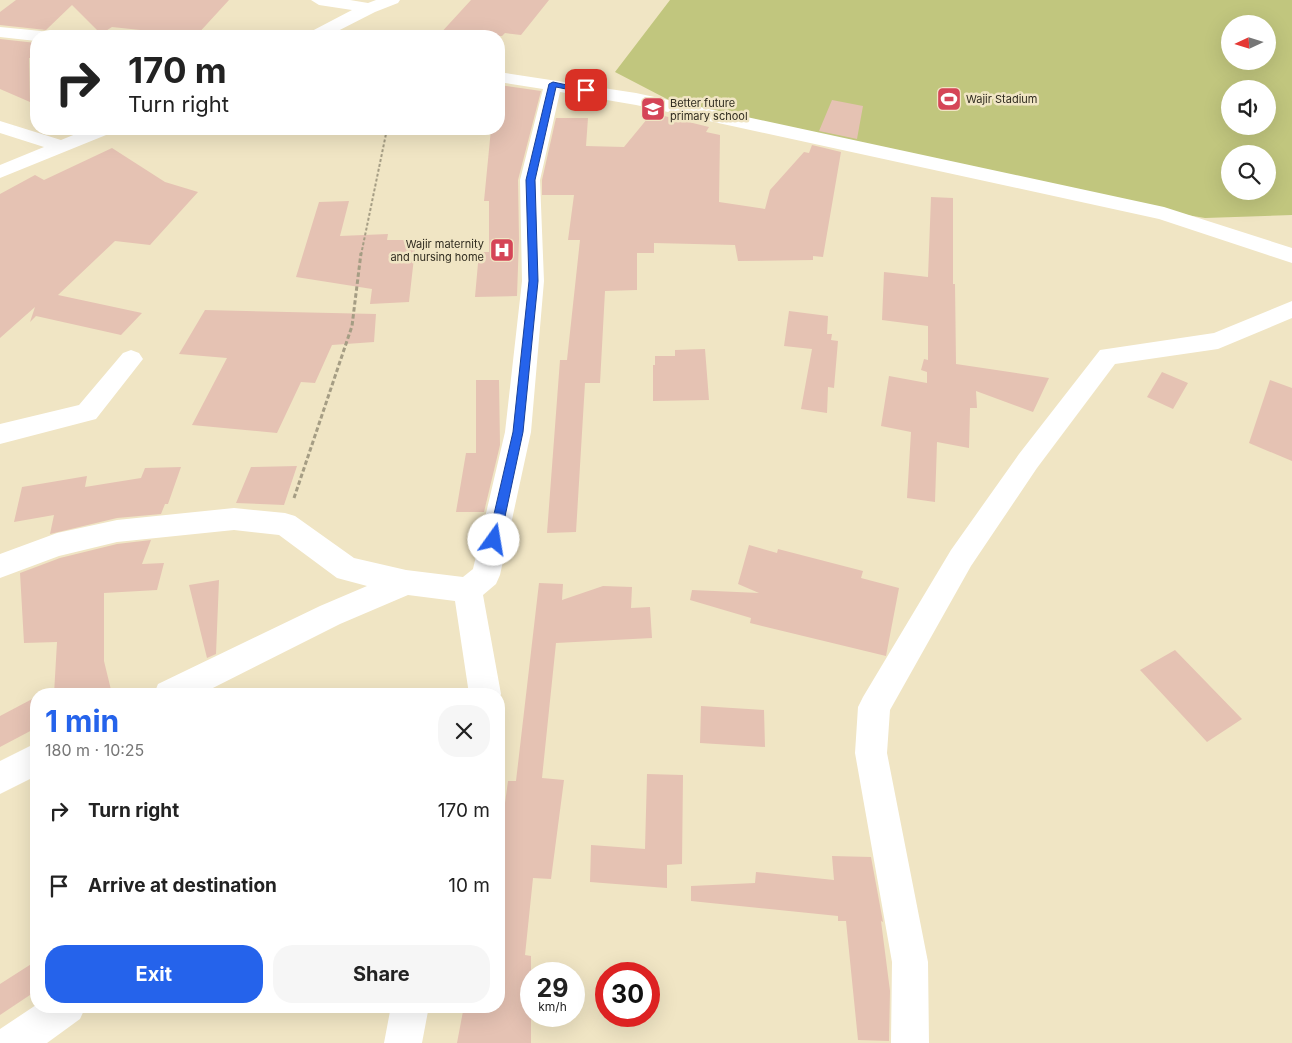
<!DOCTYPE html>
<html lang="en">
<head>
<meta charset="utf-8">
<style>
	:root { --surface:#fff; --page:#f6f6f6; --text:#222; --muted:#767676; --accent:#2563eb }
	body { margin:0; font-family:Inter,sans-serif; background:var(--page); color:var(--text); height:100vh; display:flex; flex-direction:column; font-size:19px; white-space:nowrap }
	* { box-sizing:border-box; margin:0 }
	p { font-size:16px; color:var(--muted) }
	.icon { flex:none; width:28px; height:28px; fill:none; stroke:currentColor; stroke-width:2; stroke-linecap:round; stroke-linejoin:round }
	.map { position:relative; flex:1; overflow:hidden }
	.panel { position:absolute; left:30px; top:688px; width:475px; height:325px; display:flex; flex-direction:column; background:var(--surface); border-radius:20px; box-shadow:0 5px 20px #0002 }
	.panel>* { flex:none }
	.hud { position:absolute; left:30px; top:30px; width:475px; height:105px; border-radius:20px; box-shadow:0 5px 20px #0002; background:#fff; color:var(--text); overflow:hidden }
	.needle { width:32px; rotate:266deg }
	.controls { position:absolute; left:1221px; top:15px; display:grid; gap:10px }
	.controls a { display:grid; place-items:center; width:55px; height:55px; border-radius:50%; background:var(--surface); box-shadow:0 5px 20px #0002; font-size:25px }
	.speed { position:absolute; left:520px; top:962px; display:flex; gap:10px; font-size:25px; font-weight:700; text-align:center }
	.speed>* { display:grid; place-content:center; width:65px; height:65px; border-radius:50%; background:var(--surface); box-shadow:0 5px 20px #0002; line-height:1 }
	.speed small { font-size:12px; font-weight:400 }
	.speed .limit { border:8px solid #d22; background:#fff; color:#111 }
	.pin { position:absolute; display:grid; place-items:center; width:42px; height:42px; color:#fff; margin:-21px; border-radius:10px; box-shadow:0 2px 8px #0006 }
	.me { position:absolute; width:55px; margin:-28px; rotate:13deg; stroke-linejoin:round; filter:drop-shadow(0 0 4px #0008) }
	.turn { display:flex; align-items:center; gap:18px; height:105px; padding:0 15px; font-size:22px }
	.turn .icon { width:65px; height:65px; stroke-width:2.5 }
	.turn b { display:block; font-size:35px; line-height:42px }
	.round { display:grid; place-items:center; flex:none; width:52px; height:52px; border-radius:20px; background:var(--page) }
	.overview { display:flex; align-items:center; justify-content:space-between; height:85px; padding:0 15px }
	h1 { font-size:30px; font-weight:700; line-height:38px; color:var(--accent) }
	.primary-button { display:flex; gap:10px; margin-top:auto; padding:10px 15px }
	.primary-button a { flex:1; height:58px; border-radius:20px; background:var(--accent); color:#fff; font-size:20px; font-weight:700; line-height:58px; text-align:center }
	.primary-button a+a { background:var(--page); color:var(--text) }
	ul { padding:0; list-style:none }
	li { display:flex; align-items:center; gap:15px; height:75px; padding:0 15px }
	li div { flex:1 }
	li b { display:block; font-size:19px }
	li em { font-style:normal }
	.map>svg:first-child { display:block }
	.green { fill:#c1c67e; fill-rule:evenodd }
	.building { fill:#e5c2b3 }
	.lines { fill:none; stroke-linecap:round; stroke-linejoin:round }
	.path-far1 { stroke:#a59d84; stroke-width:2; stroke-dasharray:3 2; stroke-linecap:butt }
	.path { stroke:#a59d84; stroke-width:3; stroke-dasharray:4.5 2.5; stroke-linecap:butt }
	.minor { fill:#fff; fill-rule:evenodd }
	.route { fill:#2563eb; stroke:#184099 }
	.labels { text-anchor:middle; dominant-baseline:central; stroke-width:5; stroke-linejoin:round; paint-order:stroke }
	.far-poi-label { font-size:11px; fill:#302c20; stroke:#f0e5c4; text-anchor:start }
</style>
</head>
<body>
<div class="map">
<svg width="1292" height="1043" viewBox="0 0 1292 1043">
	<rect width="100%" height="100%" fill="#f0e5c4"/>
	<!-- green -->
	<path class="green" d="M670,0H1292V215L1205,218L1036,190L688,110L615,72ZM1230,24H1268V61H1230ZM1230,89H1268V126H1230ZM1230,154H1268V191H1230Z"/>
	<!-- building -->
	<path class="building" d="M16,0H229L196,36L112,27L101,34L72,5L46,30L0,25V12Z
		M471,0H549L521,35L505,33L502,36H438Z
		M0,39L36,43V58H29L30,102L0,89Z
		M499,85L541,91L518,180L519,239L517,296L475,297L479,252H489V201H484L491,129H499Z
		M832,100L863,106L857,139L819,131Z
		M652,113L709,127L706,132L720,135L719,202L765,209L770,190L804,152L809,153L812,145L841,152L823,257L813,256V260L738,261L735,245L654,243V253H637V290L605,291L600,383H585L576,532L547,533L560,360H567L580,240H568L574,195H542V180L556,118H588L586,146L624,147Z
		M112,148L165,182L198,192L150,245L115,241L58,295L142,313L121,335L36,316L30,322L35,307L0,338V194L35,175L44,180Z
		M931,197L953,198V284H955L956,364L1049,378L1033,412L976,391L977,408H970L969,448L937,442L935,502L907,498L911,432L881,426L889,376L927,383V372L921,370L924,359L928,360V326L882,320L884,272L928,277Z
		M349,201L340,236L388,234L387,240H416L409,302L370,304L372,289L296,277L319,202Z
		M205,310L376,314L374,342L332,345L315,383L301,382L277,433L192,425L227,358L179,354Z
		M789,311L828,316L827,334H832L831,340L838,341L834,388L828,387L827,413L801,409L812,349L784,346Z
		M705,349L709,400L653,401V365H655V356H675V350Z
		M1162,372L1188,383L1173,409L1147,397Z
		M476,380H499L500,445L484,512H456L466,453H476Z
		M1270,380L1292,388V461L1249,443Z
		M297,466L284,505L236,503L251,467Z
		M181,467L168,504H165L161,514L117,518L50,534L54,515L14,522L22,487L87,476L85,487L141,478L145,468Z
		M151,540L142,564L164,563L157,590L104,593V661L112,694H54L57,642L24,643L20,573L60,558L117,544Z
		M749,545L777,553L778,549L863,571L861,578L899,588L886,656L750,623L751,618L690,600L692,590L759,593L738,584Z
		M219,580L216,654L207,658L189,585Z
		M539,583L563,584L562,600L603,586L632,587L631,608L650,607L652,638L556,643L542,778L564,780L551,879L533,878L525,955L531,956V1043H457L464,1006H499V847L508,781H516Z
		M1175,650L1242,719L1207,742L1140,670Z
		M36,697V728L0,747V716Z
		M701,706L764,710L765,747L700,743Z
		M647,774L683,775L682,864L667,865V888L590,882L591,845L645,849Z
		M832,856L871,857L883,922L881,921L890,991L889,1041L858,1040L846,921H838V916L691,901V886L755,883L756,872L834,880Z
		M36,961V991L0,1015V984Z"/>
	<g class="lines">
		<!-- path-far1 -->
		<path class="path-far1" d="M361,255L387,129"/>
		<!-- path -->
		<path class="path" d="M294,498L352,326L361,253"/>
		<!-- minor -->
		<path class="minor" d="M311,0H350L368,3L376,0H400L398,3L375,12L328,36H308L310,32L352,10L319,5Z
			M0,27L41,31L47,32L50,36H36V41L0,37Z
			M499,72L636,93L1164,207L1292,248V263L1159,219L636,105L560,92L540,180L544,281L531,432L500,575L496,584L483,595L501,694L499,698V694H469L455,601L408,595L340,624L201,694H154L158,684L320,606L367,586L337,578L279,535L234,530L117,542L59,556L0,578V554L57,533L117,520L234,508L285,513L295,516L354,558L406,570L463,577L473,569L505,432L522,281L520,180L543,89L499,82Z
			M0,121L61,140L88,129H114L111,133L0,178V165L44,147L0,133Z
			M1292,301V318L1218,349L1115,364L1037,468L971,566L890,710L887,753L928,962L929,1043H891L892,962L855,753L858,707L863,697L951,550L1019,454L1100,350L1214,333Z
			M131,350L139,353L143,359L96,419L0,444V424L79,405L123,353Z
			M36,743V776L0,794V761Z
			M36,1005L86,1006L80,1019L47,1043H0V1029Z
			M391,1006H429L422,1043H384Z"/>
	</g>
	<!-- route -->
	<path class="route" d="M553,82L590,90L586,93L556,87L535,180L538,281L523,432L500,540L494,544L488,540L513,432L529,281L526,180L549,84Z"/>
	<!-- icons -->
	<defs>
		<symbol id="stadium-square" viewBox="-11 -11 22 22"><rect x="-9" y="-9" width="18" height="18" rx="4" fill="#d54557" stroke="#f0e5c4"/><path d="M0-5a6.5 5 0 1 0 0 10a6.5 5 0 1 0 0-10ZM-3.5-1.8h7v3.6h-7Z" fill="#fff"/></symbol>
		<symbol id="school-square" viewBox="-11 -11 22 22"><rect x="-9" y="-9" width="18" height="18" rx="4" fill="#d54557" stroke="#f0e5c4"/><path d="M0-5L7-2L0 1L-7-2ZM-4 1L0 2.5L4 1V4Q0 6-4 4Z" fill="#fff"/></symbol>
		<symbol id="hospital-square" viewBox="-11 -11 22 22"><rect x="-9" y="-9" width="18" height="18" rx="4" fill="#d54557" stroke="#f0e5c4"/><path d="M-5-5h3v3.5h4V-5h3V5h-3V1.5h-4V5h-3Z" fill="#fff"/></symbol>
	</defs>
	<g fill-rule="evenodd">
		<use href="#stadium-square" x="935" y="85" width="28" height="28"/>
		<use href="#school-square" x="639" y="95" width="28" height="28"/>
		<use href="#hospital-square" x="488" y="236" width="28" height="28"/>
	</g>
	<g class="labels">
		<!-- far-poi labels -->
		<g class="far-poi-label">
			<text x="966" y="99">Wajir Stadium</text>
			<text x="670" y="103">Better future<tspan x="670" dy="13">primary school</tspan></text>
			<text x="484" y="244" text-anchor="end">Wajir maternity<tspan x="484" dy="13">and nursing home</tspan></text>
		</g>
	</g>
</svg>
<div class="controls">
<a><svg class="needle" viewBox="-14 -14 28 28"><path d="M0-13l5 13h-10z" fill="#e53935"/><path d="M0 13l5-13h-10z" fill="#767676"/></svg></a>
<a><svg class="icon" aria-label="sound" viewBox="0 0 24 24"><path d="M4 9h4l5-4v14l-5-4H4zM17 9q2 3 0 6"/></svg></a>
<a><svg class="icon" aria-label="search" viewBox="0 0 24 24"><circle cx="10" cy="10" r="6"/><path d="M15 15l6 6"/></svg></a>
</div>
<div class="speed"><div>29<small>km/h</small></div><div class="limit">30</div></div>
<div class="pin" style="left:586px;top:90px;background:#d93025"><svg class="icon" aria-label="arrive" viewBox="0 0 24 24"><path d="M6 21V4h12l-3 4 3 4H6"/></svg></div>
<svg class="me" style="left:494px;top:540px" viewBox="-20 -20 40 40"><circle r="19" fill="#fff"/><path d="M0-13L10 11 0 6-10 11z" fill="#2563eb"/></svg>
<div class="hud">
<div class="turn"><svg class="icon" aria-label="right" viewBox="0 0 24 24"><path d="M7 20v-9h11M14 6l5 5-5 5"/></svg><div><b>170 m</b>Turn right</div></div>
</div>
<section class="panel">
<div class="overview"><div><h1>1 min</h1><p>180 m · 10:25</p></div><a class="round"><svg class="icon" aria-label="close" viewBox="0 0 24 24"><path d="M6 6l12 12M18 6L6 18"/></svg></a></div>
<ul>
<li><svg class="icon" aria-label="right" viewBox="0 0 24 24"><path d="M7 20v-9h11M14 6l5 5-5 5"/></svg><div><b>Turn right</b></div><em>170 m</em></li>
<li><svg class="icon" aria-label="arrive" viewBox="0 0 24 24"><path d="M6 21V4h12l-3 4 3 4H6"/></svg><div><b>Arrive at destination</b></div><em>10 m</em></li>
</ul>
<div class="primary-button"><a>Exit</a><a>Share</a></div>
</section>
</div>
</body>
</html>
